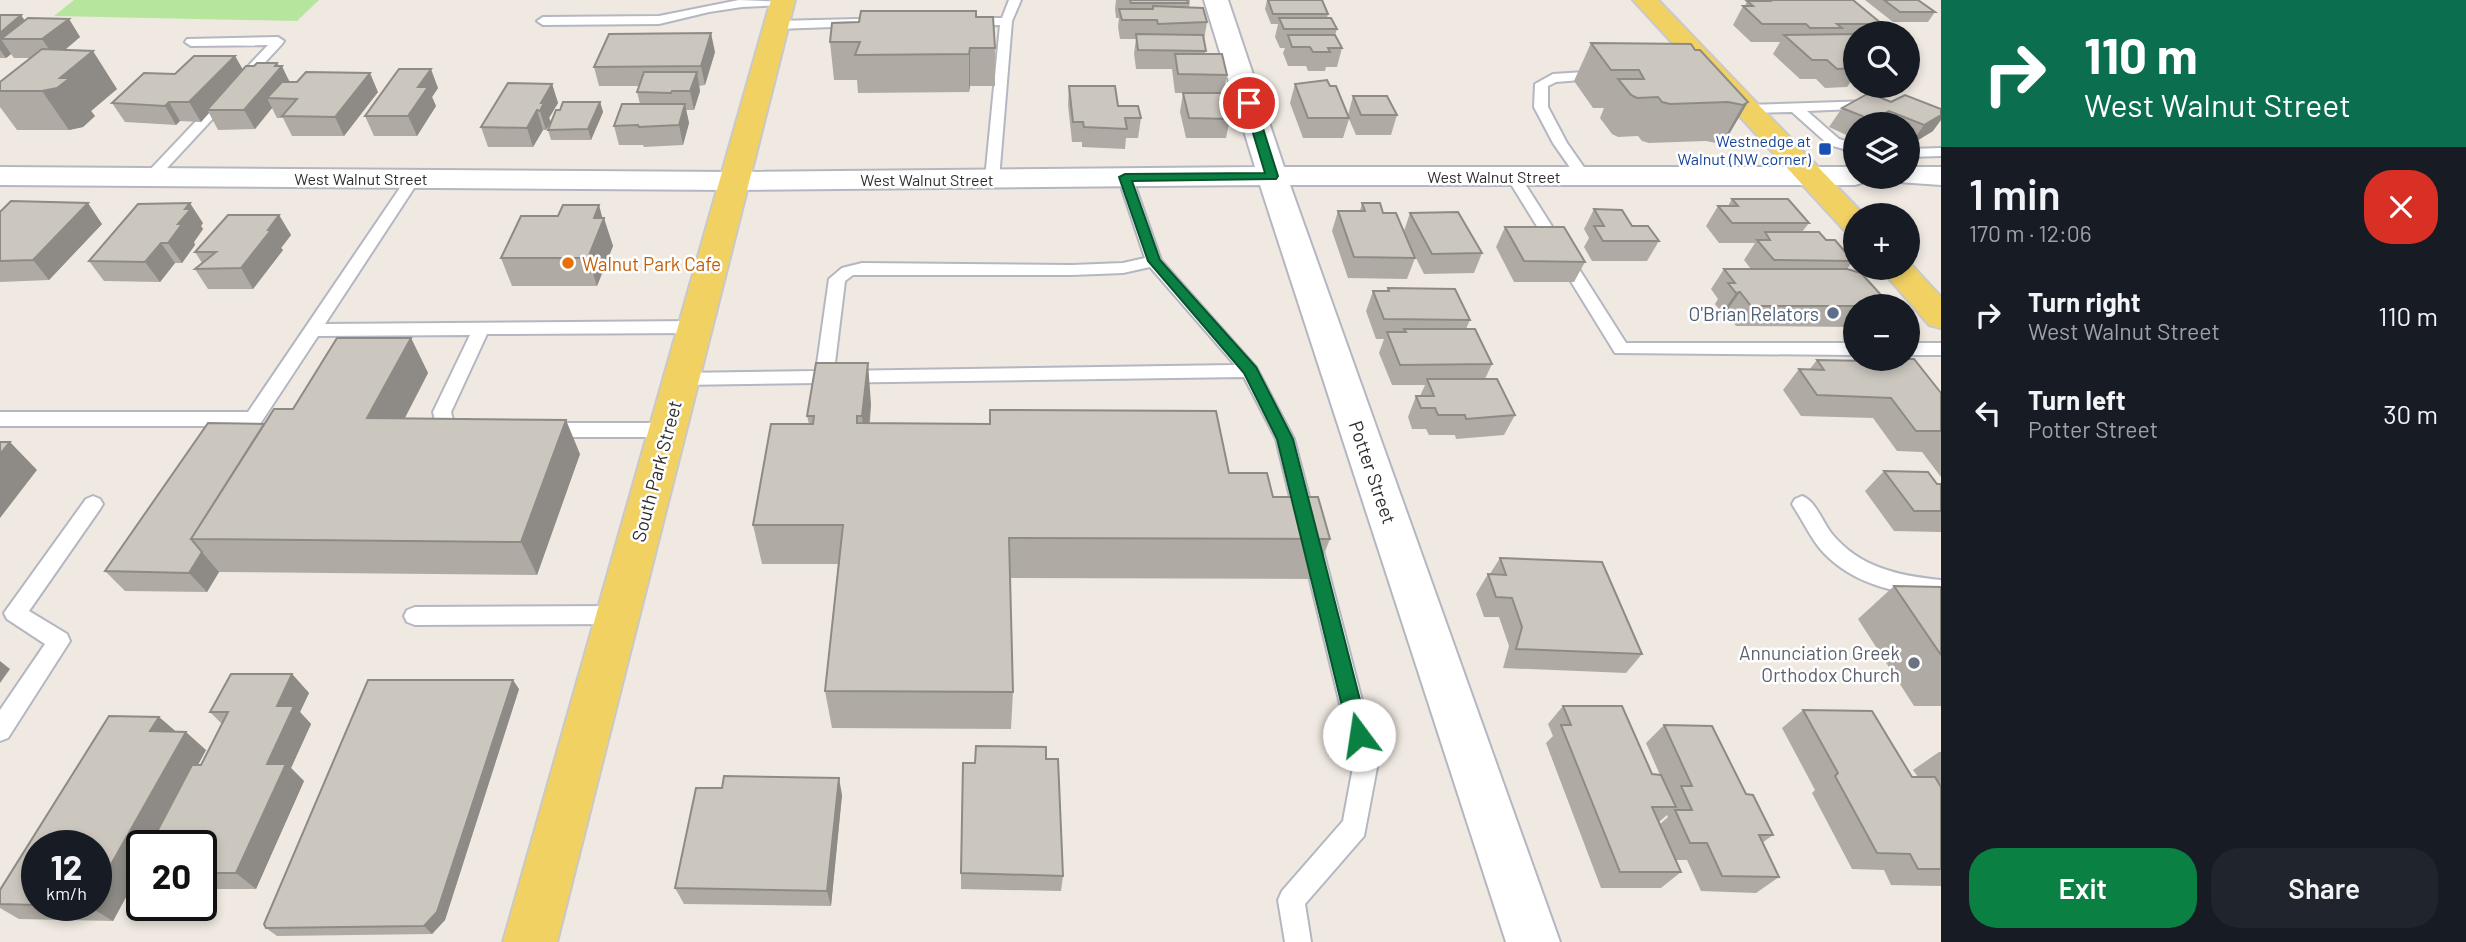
<!DOCTYPE html>
<html lang="en">
<head>
<meta charset="utf-8">
<style>
	:root { --surface:#171b24; --page:#20242c; --text:#f1f3f6; --muted:#9ea1a6; --accent:#0b8043 }
	body { margin:0; font-family:Barlow,sans-serif; background:var(--page); color:var(--text); height:100vh; display:flex; flex-direction:column; font-size:26px; white-space:nowrap }
	* { box-sizing:border-box; margin:0 }
	p { font-size:23px; color:var(--muted) }
	.icon { flex:none; width:38px; height:38px; fill:none; stroke:currentColor; stroke-width:2; stroke-linecap:round; stroke-linejoin:round }
	.map { position:relative; flex:1; overflow:hidden }
	.panel { display:flex; flex-direction:column; background:var(--surface); width:525px }
	.panel>* { flex:none }
	.guide { background:#0b6e4f; color:#fff; overflow:hidden }
	.tools { position:absolute; left:1843px; top:21px; display:grid; gap:14px }
	.tools a { display:grid; place-items:center; width:77px; height:77px; border-radius:50%; background:var(--surface); box-shadow:0 4px 10px #0003; font-size:35px }
	.speed { position:absolute; left:21px; top:830px; display:flex; gap:14px; font-size:35px; font-weight:700; text-align:center }
	.speed>* { display:grid; place-content:center; width:91px; height:91px; border-radius:50%; background:var(--surface); box-shadow:0 4px 10px #0003; line-height:1 }
	.speed small { font-size:18px; font-weight:400 }
	.speed .limit { border:4px solid #111; border-radius:10px; background:#fff; color:#111 }
	.pin { position:absolute; display:grid; place-items:center; width:60px; height:60px; color:#fff; margin:-30px; border:4px solid #fff; border-radius:50%; box-shadow:0 2px 7px #0007 }
	.me { position:absolute; width:77px; margin:-38px; rotate:346deg; stroke-linejoin:round; filter:drop-shadow(0 0 5px #0008) }
	.turn { display:flex; align-items:center; gap:24px; height:147px; padding:0 28px; font-size:32px }
	.turn .icon { width:91px; height:91px; stroke-width:2.5 }
	.turn b { display:block; font-size:49px; line-height:60px }
	.round { display:grid; place-items:center; flex:none; width:74px; height:74px; border-radius:28px; background:var(--page) }
	.head { display:flex; align-items:center; justify-content:space-between; height:119px; padding:0 28px }
	h1 { font-size:42px; font-weight:600; line-height:52px }
	.button { display:flex; gap:14px; margin-top:auto; padding:14px 28px }
	.button a { flex:1; height:80px; border-radius:28px; background:var(--accent); color:#fff; font-size:28px; font-weight:600; line-height:80px; text-align:center }
	.button a+a { background:var(--page); color:var(--text) }
	ul { padding:0; list-style:none }
	li { display:flex; align-items:center; gap:21px; height:98px; padding:0 28px }
	li div { flex:1 }
	li b { display:block; font-size:26px }
	li em { font-style:normal }
	main { display:flex; flex:1; min-height:0 }
	.map>svg:first-child { display:block }
	.green { fill:#b6e59e }
	.lines { fill:none; stroke-linecap:round; stroke-linejoin:round }
	.service-casing { stroke:#b4b7c1; stroke-width:4 }
	.minor-casing { stroke:#b4b7c1; stroke-width:4 }
	.primary-casing { stroke:#c9c9c9; stroke-width:4 }
	.service { fill:#fff; fill-rule:evenodd }
	.minor { fill:#fff; fill-rule:evenodd }
	.primary { fill:#f2d163; fill-rule:evenodd }
	.wall { fill:#afaba4; fill-rule:evenodd }
	.shaded-wall { fill:#8e8b86 }
	.building { fill:#cbc7bf; stroke:#8e8b86; stroke-width:2 }
	.route { fill:#0b8043; stroke:#07532c; stroke-width:2 }
	.transit-dot { fill:#1a4fb4; stroke:#fff; stroke-width:2.5 }
	.food-dot { fill:#e8710a; stroke:#fff; stroke-width:2.5 }
	.service-dot { fill:#5c6f8a; stroke:#fff; stroke-width:2.5 }
	.worship-dot { fill:#6b7280; stroke:#fff; stroke-width:2.5 }
	.labels { text-anchor:middle; dominant-baseline:central; stroke-width:5; stroke-linejoin:round; paint-order:stroke }
	.far-transit-label { font-size:16px; fill:#164399; stroke:#fff; text-anchor:end }
	.far-street-label { font-size:16px; fill:#2e2e2e; stroke:#fff }
	.food-label { font-size:19px; fill:#c56008; stroke:#fff; text-anchor:start }
	.service-label { font-size:19px; fill:#4e5e75; stroke:#fff; text-anchor:end }
	.street-label { font-size:19px; fill:#2e2e2e; stroke:#fff }
	.worship-label { font-size:19px; fill:#5b616d; stroke:#fff; text-anchor:end }
</style>
</head>
<body>
<main>
<div class="map">
<svg width="1941" height="942" viewBox="0 0 1941 942">
	<rect width="100%" height="100%" fill="#efe9e1"/>
	<!-- green -->
	<path class="green" d="M74,0H319L297,21L54,16Z"/>
	<g class="lines">
		<defs>
			<path id="service" d="M739,0L788,2L782,5L742,7L709,12L659,24L543,25L537,21L543,17L659,16Z
				M1009,0H1021L1012,21L999,179L992,183L985,179L1000,25L968,26L962,22L968,18H1002Z
				M858,19L862,20V26L776,29L770,25L776,21Z
				M278,37L284,41L282,44L156,180H146L144,177L146,174L268,45L191,46L185,42L187,39Z
				M1600,71L1605,72V78L1556,82L1548,86V107L1567,143L1590,176L1583,180L1578,179L1553,143L1534,107L1535,84L1553,74Z
				M1871,101L1876,102V108L1807,111L1839,139L1855,144V152L1829,145L1792,112L1747,113L1740,109L1747,105Z
				M1941,148V156L1908,157V149Z
				M1513,172L1520,176L1626,343H1855V355L1615,353L1506,176Z
				M1125,173L1132,177L1161,260L1256,367L1294,439L1378,762L1364,836L1305,904L1311,942H1285L1278,900L1282,891L1343,821L1354,762L1276,439L1244,377L680,385L671,379L680,373L816,371L829,279L842,268L862,263L1072,265L1123,263L1145,258L1118,177ZM1150,267L1235,365L834,371L845,281L853,275H1072L1123,273Z
				M413,175L420,179L325,324L694,321L702,327L694,333L487,334L451,412L453,420L469,425L471,430L469,435C456,439 448,435 437,428L433,412L470,335L318,336L260,424L253,426H0V412H248L408,176Z
				M1908,343H1941V355H1908Z
				M545,423H666L673,425L675,430L673,435L666,437H545L538,435L536,430L538,425Z
				M93,496L100,499L103,504L100,509L29,611L67,634L70,641L8,738L0,741V710L45,644L7,619L4,613L86,499Z
				M1802,496C1816,501 1823,523 1832,534C1860,568 1900,576 1941,580V598C1902,594 1859,586 1829,558C1814,545 1806,526 1795,509L1792,504L1795,499Z
				M618,606L626,609L629,615L626,621L618,624L415,625L407,622L404,616L407,610L415,607Z"/>
			<path id="minor" d="M1204,0H1228L1284,167H1855V177H1869L1865,182L1855,185H1290L1560,942H1506L1260,185L733,190L0,185V167L733,172L1255,167Z
				M1908,167H1941V185L1898,182L1894,177H1908Z"/>
			<path id="primary" d="M771,0H795L557,942H503Z
				M1633,0H1658L1864,215H1855V233L1844,230Z
				M1908,261L1941,297V328L1929,325L1880,268H1908Z"/>
		</defs>
		<!-- service casing -->
		<use href="#service" class="service-casing"/>
		<!-- minor casing -->
		<use href="#minor" class="minor-casing"/>
		<!-- primary casing -->
		<use href="#primary" class="primary-casing"/>
		<!-- service -->
		<use href="#service" class="service"/>
		<!-- minor -->
		<use href="#minor" class="minor"/>
		<!-- primary -->
		<use href="#primary" class="primary"/>
	</g>
	<!-- wall -->
	<path class="wall" d="M1116,0H1190L1189,8L1207,22L1204,40L1205,54L1227,75L1223,94L1230,119L1226,138H1186L1180,112L1183,93H1175L1172,69H1136L1134,53L1136,39H1120L1118,27L1119,18H1116L1115,9Z
		M1267,0H1322L1328,14L1327,18L1337,29L1335,35L1342,48L1337,67H1326L1325,71H1308L1306,66H1288L1283,53L1285,48H1280L1275,37L1278,24H1271L1265,9Z
		M1761,0H1853L1882,24L1876,33H1855V80H1852L1847,87L1825,88L1816,79H1800L1773,54L1780,42H1751L1733,25L1743,6H1745L1747,1H1760Z
		M1865,0H1918L1935,12L1928,22H1893Z
		M0,15H21L25,21L69,19L80,37L65,50L117,89L91,111L95,116L83,127L69,130H17L0,107V82L31,58H14L11,54L6,58H0Z
		M976,17L995,48V86H970L969,92L858,93L857,80H834L830,42Z
		M1591,43L1695,50L1748,102L1725,141L1721,144L1706,141L1649,143L1642,141L1638,136L1618,137L1612,134L1600,118L1604,108H1593L1574,81Z
		M715,52L705,85L699,86L700,91L694,110H686L689,123L683,145L644,147L643,145H619L614,126L640,104L637,92L639,86H599L594,67Z
		M235,56L243,70L279,66L290,82L378,92L344,136H292L283,118H277L272,108L255,129L218,130L209,113L201,122L180,121L176,125L125,122L112,103L175,74Z
		M552,84L558,103L549,118L551,122L546,130H543L533,147H488L481,127Z
		M1295,84L1330,86L1348,115L1353,96L1397,115L1391,135H1356L1349,119L1343,138H1303L1290,103Z
		M1069,86L1118,106L1141,118L1138,138H1126L1125,149L1082,147V142H1072L1068,105Z
		M438,88L432,97L436,106L417,136H374L365,116Z
		M600,102L603,112L591,140H551L548,130L560,110Z
		M1891,102L1933,131L1910,145L1908,144V124H1855V139L1829,127L1842,108Z
		M1732,199L1809,223L1802,232L1826,240L1853,261L1847,269L1855,306V327L1736,326L1726,312L1722,313L1715,304L1718,299L1711,289L1724,269H1751L1744,260L1755,243H1719L1706,226L1718,206H1728Z
		M1362,203L1383,213L1404,231L1410,213L1482,253L1474,273L1424,274L1412,250L1415,258L1407,279L1348,278L1332,231L1338,211H1360Z
		M1594,209L1632,226L1659,241L1647,261H1592L1584,247L1589,238L1584,229Z
		M0,212L102,224L49,280L0,282Z
		M279,215L291,235L281,248L283,250L253,289H208L195,269L202,263L195,252Z
		M603,218L613,246L597,286H512L501,258Z
		M203,223L201,226L203,229L194,242L195,245L182,263H175L160,282L104,281L89,261Z
		M1505,227L1585,262L1574,282H1514L1496,247Z
		M1388,288L1470,320L1466,329L1492,364L1485,379L1515,415L1504,435L1456,439L1455,435H1429L1426,429H1412L1408,417L1416,396H1420L1425,385H1392L1379,353L1384,339H1376L1366,311L1373,291H1387Z
		M411,338L428,373L405,418L580,454L537,575L219,572L207,592L125,591L105,571L264,424L293,409Z
		M1868,359H1914L1941,393V477L1922,452L1897,451L1873,418L1801,416L1783,390L1799,369L1809,370L1817,360L1866,361Z
		M871,404L870,423L1229,473L1273,497L1330,539L1314,579L1010,578L1013,692L1011,729L832,728L825,691L838,564H762L753,525L809,424L807,416Z
		M1884,471L1941,484V532L1894,531L1865,491Z
		M1500,558L1642,654L1626,673L1503,668L1509,646L1499,617H1484L1476,594L1488,574H1490Z
		M1894,586L1941,587V706H1914L1858,619Z
		M292,674L309,693L300,712L311,724L291,768L304,781L256,889H201V845H142V878L138,875L113,921L19,919L0,908V890L159,717L176,732L206,750L198,765H201L222,724L210,712Z
		M519,689L445,920L432,934L277,936L266,928Z
		M1563,706L1652,774L1660,775L1646,743L1664,725L1746,794L1773,835L1762,843L1779,877L1756,893L1701,891L1687,860H1676L1681,872L1661,888H1601L1546,743L1553,736L1548,724ZM1667,815L1668,817L1660,824L1659,822Z
		M1803,710L1912,777H1918L1913,770L1939,752H1941V886L1891,885L1884,870L1852,869L1812,793L1815,790L1782,728Z
		M1046,759L1063,876L1061,891L961,889V873L975,763Z
		M842,795L831,906L684,904L675,888Z"/>
	<!-- shaded-wall -->
	<path class="shaded-wall" d="M21,15L33,34L1,39L11,54L6,58L0,50V33Z
		M69,19L80,37L55,58L42,39Z
		M711,33L715,52L705,85L701,66Z
		M970,48V86L969,92V54Z
		M93,51L117,89L91,111L95,116L83,127L69,130L42,91Z
		M235,56L246,75L207,110L209,113L201,122L189,102Z
		M277,63L280,68L282,66L291,85L267,98L272,108L255,129L244,110Z
		M431,69L438,88L432,97L436,106L417,136L408,116L418,87Z
		M697,72L700,91L694,110L690,91Z
		M370,73L378,92L344,136L335,117Z
		M552,84L558,103L549,118L551,122L546,130L540,111L541,103Z
		M169,102L180,121L176,125L165,106Z
		M600,102L603,112L591,140L588,129Z
		M1748,102L1725,141L1721,144L1743,105Z
		M685,104L689,123L683,145L679,125Z
		M537,110L543,130L533,147L527,128Z
		M1889,111L1879,124H1869L1872,120Z
		M1941,115V120L1933,131L1910,145L1924,125Z
		M88,203L102,224L49,280L33,260Z
		M190,203L203,223L201,226L203,229L194,242L195,245L182,263L168,243L185,209Z
		M599,205L603,220L604,218L613,246L597,286L588,258L594,218Z
		M279,215L291,235L281,248L283,250L253,289L241,268Z
		M161,243L175,263L160,282L145,262Z
		M1740,292L1726,312L1722,313L1736,293Z
		M411,338L428,373L387,452L367,418Z
		M868,363L871,404L866,457L862,416Z
		M566,420L580,454L537,575L521,542Z
		M10,442L37,470L0,518V454Z
		M202,552L219,572L207,592L189,573Z
		M0,661L10,669L0,683Z
		M292,674L309,693L300,712L311,724L291,768L304,781L256,889L236,873L267,764L277,706Z
		M513,680L519,689L445,920L432,934L424,926Z
		M159,717L180,735L150,731Z
		M186,732L206,750L154,845H142V868L135,873L138,875L113,921L88,906V905H96V891Z
		M839,778L842,795L831,906L827,891Z"/>
	<!-- building -->
	<path class="building" d="M1130,0H1187L1188,3H1131Z
		M1268,0H1322L1328,14H1273Z
		M1769,0H1853L1882,24H1837L1842,28H1810L1806,24H1762L1743,6H1753L1747,1H1770Z
		M1884,0H1918L1935,12H1900Z
		M1153,6L1203,8L1207,22L1158,24L1157,20H1122L1119,9H1153Z
		M861,11H976V17H993L995,48H970L969,54L855,55L860,42H830L832,23L859,22Z
		M0,15H21L0,33Z
		M28,18L69,19L42,39H1Z
		M1279,18H1331L1337,29H1284Z
		M711,33L701,66L594,67L609,34Z
		M1136,34L1203,35L1206,51L1138,50Z
		M1855,34V61H1851L1855,64V68L1837,69L1827,60H1812L1784,35Z
		M1288,35H1335L1342,48H1328L1330,52H1313L1310,47H1292Z
		M1591,43L1691,44L1695,50H1700L1748,102L1743,105L1728,102L1670,104L1662,102L1658,97L1637,98L1631,95L1618,79H1644L1639,70H1611Z
		M42,49L93,51L60,78H70L57,88L42,91H0V82Z
		M1175,54H1222L1227,75L1178,74Z
		M194,56H235L189,102H169L165,106L112,103L144,73L175,74Z
		M257,63H277L275,66H282L244,110H207L246,66H254Z
		M399,69H431L418,87H428L408,116H365Z
		M306,72L370,73L335,117L282,116L297,99L267,98L282,82H297Z
		M644,72H697L690,91H672L671,93L637,92Z
		M1327,80L1330,86H1336L1349,118H1308L1295,84Z
		M508,83L552,84L541,103H544L540,111L537,110L527,128L481,127Z
		M1069,86H1115L1118,106H1138L1141,118H1125L1127,129L1084,127L1083,122H1073Z
		M1183,93H1223L1230,119L1189,118Z
		M1869,93L1891,102L1905,95L1941,109V115L1924,125L1889,111L1872,120L1842,108Z
		M1353,96H1387L1397,115H1361Z
		M563,102H600L588,129L548,130L556,110H560Z
		M622,104H685L679,125L639,127L638,125L614,126Z
		M1732,199H1788L1809,223H1732L1718,206H1738Z
		M11,201L88,203L33,260L0,261V212Z
		M190,203L185,209H191L178,224H182L168,243H161L145,262L89,261L138,204Z
		M1362,203H1380L1383,213H1396L1415,258L1354,257L1338,211H1365Z
		M563,205H599L594,218H604L588,258H501L521,216H558Z
		M1594,209L1622,210L1632,226H1648L1659,241H1603L1594,226H1604Z
		M1458,212L1482,253L1432,254L1410,213Z
		M228,215H279L268,230H271L241,268L195,269L216,252H195Z
		M1505,227H1564L1585,262L1524,261Z
		M1765,232H1819L1826,240H1835L1853,261L1774,260L1757,240H1770Z
		M1724,269H1847L1861,273L1891,306H1751L1740,292L1736,293L1728,283H1735Z
		M1388,288L1455,289L1470,320L1384,319L1373,291H1389Z
		M1404,329H1475L1492,364L1400,365L1387,332H1406Z
		M337,338H411L367,418L566,420L521,542L191,539L274,409H293Z
		M1869,359H1914L1941,393V431H1916L1891,398L1817,395L1799,369L1824,370L1817,360L1868,361L1875,366Z
		M816,363H868L862,416H857V423L990,424V410L1216,411L1229,473H1267L1273,497H1318L1330,539L1009,538L1013,692L825,691L843,525H753L771,424H813L814,416H807Z
		M1427,379H1497L1515,415L1466,419L1465,415H1438L1435,408H1421L1416,396H1434Z
		M208,423L264,424L191,539L202,552L189,573L105,571Z
		M0,442H10L0,454Z
		M1884,471L1928,472L1937,484H1941V511H1914Z
		M1500,558L1602,562L1642,654L1516,649L1522,627L1512,598L1496,597L1488,574L1506,575Z
		M1894,586L1941,587V655Z
		M231,674H292L277,706H294L267,764H286L236,873H201V845H150L192,765H201L228,712H210Z
		M368,680H513L437,912L424,926L266,928L264,924Z
		M1563,706H1622L1652,774L1661,775L1676,807H1652L1681,872H1620L1561,725H1571Z
		M1803,710L1872,711L1912,777H1935L1941,787V869H1918L1910,854L1877,853L1835,776L1838,773Z
		M109,716L159,717L150,731L186,732L96,891V845H37V905L0,904V890Z
		M1664,725L1712,726L1746,794L1753,795L1773,835H1759L1779,877L1722,876L1707,843H1690L1675,810H1692L1681,786H1692Z
		M976,746L1046,747V759H1058L1063,876L961,873L963,763H975Z
		M724,776L839,778L827,891L675,888L696,788H722Z
		M142,861V873H135Z
		M43,905H88V906Z"/>
	<!-- route -->
	<path class="route" d="M1249,100L1255,103L1278,176L1276,179L1132,181L1160,260L1256,367L1293,439L1369,735L1366,741L1359,744L1352,741L1349,735L1277,439L1244,373L1148,261L1119,177L1125,174L1265,173L1244,103Z"/>
	<!-- markers -->
	<rect class="transit-dot" x="1818" y="142" width="14" height="14" rx="3.5"/>
	<circle class="food-dot" cx="568" cy="263" r="7"/>
	<circle class="service-dot" cx="1833" cy="313" r="7"/>
	<circle class="worship-dot" cx="1914" cy="663" r="7"/>
	<g class="labels">
		<!-- far-transit labels -->
		<g class="far-transit-label">
			<text x="1811" y="140">Westnedge at<tspan x="1811" dy="18">Walnut (NW corner)</tspan></text>
		</g>
		<!-- far-street labels -->
		<g class="far-street-label">
			<text x="1494" y="176">West Walnut Street</text>
			<text x="361" y="178">West Walnut Street</text>
			<text x="927" y="179">West Walnut Street</text>
		</g>
		<!-- food labels -->
		<g class="food-label">
			<text x="582" y="263">Walnut Park Cafe</text>
		</g>
		<!-- service labels -->
		<g class="service-label">
			<text x="1819" y="313">O'Brian Relators</text>
		</g>
		<!-- street labels -->
		<g class="street-label">
			<text transform="translate(656 471) rotate(-75)">South Park Street</text>
			<text transform="translate(1373 472) rotate(71)">Potter Street</text>
		</g>
		<!-- worship labels -->
		<g class="worship-label">
			<text x="1900" y="652">Annunciation Greek<tspan x="1900" dy="22">Orthodox Church</tspan></text>
		</g>
	</g>
</svg>
<div class="tools">
<a><svg class="icon" aria-label="search" viewBox="0 0 24 24"><circle cx="10" cy="10" r="6"/><path d="M15 15l6 6"/></svg></a>
<a><svg class="icon" aria-label="layers" viewBox="0 0 24 24"><path d="M12 4l9 5-9 5-9-5zM3 14l9 5 9-5"/></svg></a>
<a>+</a>
<a>−</a>
</div>
<div class="speed"><div>12<small>km/h</small></div><div class="limit">20</div></div>
<div class="pin" style="left:1249px;top:103px;background:#d93025"><svg class="icon" aria-label="arrive" viewBox="0 0 24 24"><path d="M6 21V4h12l-3 4 3 4H6"/></svg></div>
<svg class="me" style="left:1359px;top:735px" viewBox="-20 -20 40 40"><circle r="19" fill="#fff"/><path d="M0-13L10 11 0 6-10 11z" fill="#0b8043"/></svg>
</div>
<section class="panel">
<div class="guide">
<div class="turn"><svg class="icon" aria-label="right" viewBox="0 0 24 24"><path d="M7 20v-9h11M14 6l5 5-5 5"/></svg><div><b>110 m</b>West Walnut Street</div></div>
</div>
<div class="head"><div><h1>1 min</h1><p>170 m · 12:06</p></div><a class="round" style="background:#d93025;color:#fff"><svg class="icon" aria-label="close" viewBox="0 0 24 24"><path d="M6 6l12 12M18 6L6 18"/></svg></a></div>
<ul>
<li><svg class="icon" aria-label="right" viewBox="0 0 24 24"><path d="M7 20v-9h11M14 6l5 5-5 5"/></svg><div><b>Turn right</b><p>West Walnut Street</p></div><em>110 m</em></li>
<li><svg class="icon" aria-label="left" viewBox="0 0 24 24"><path d="M17 20v-9H6M10 6l-5 5 5 5"/></svg><div><b>Turn left</b><p>Potter Street</p></div><em>30 m</em></li>
</ul>
<div class="button"><a>Exit</a><a>Share</a></div>
</section>
</main>
</body>
</html>
